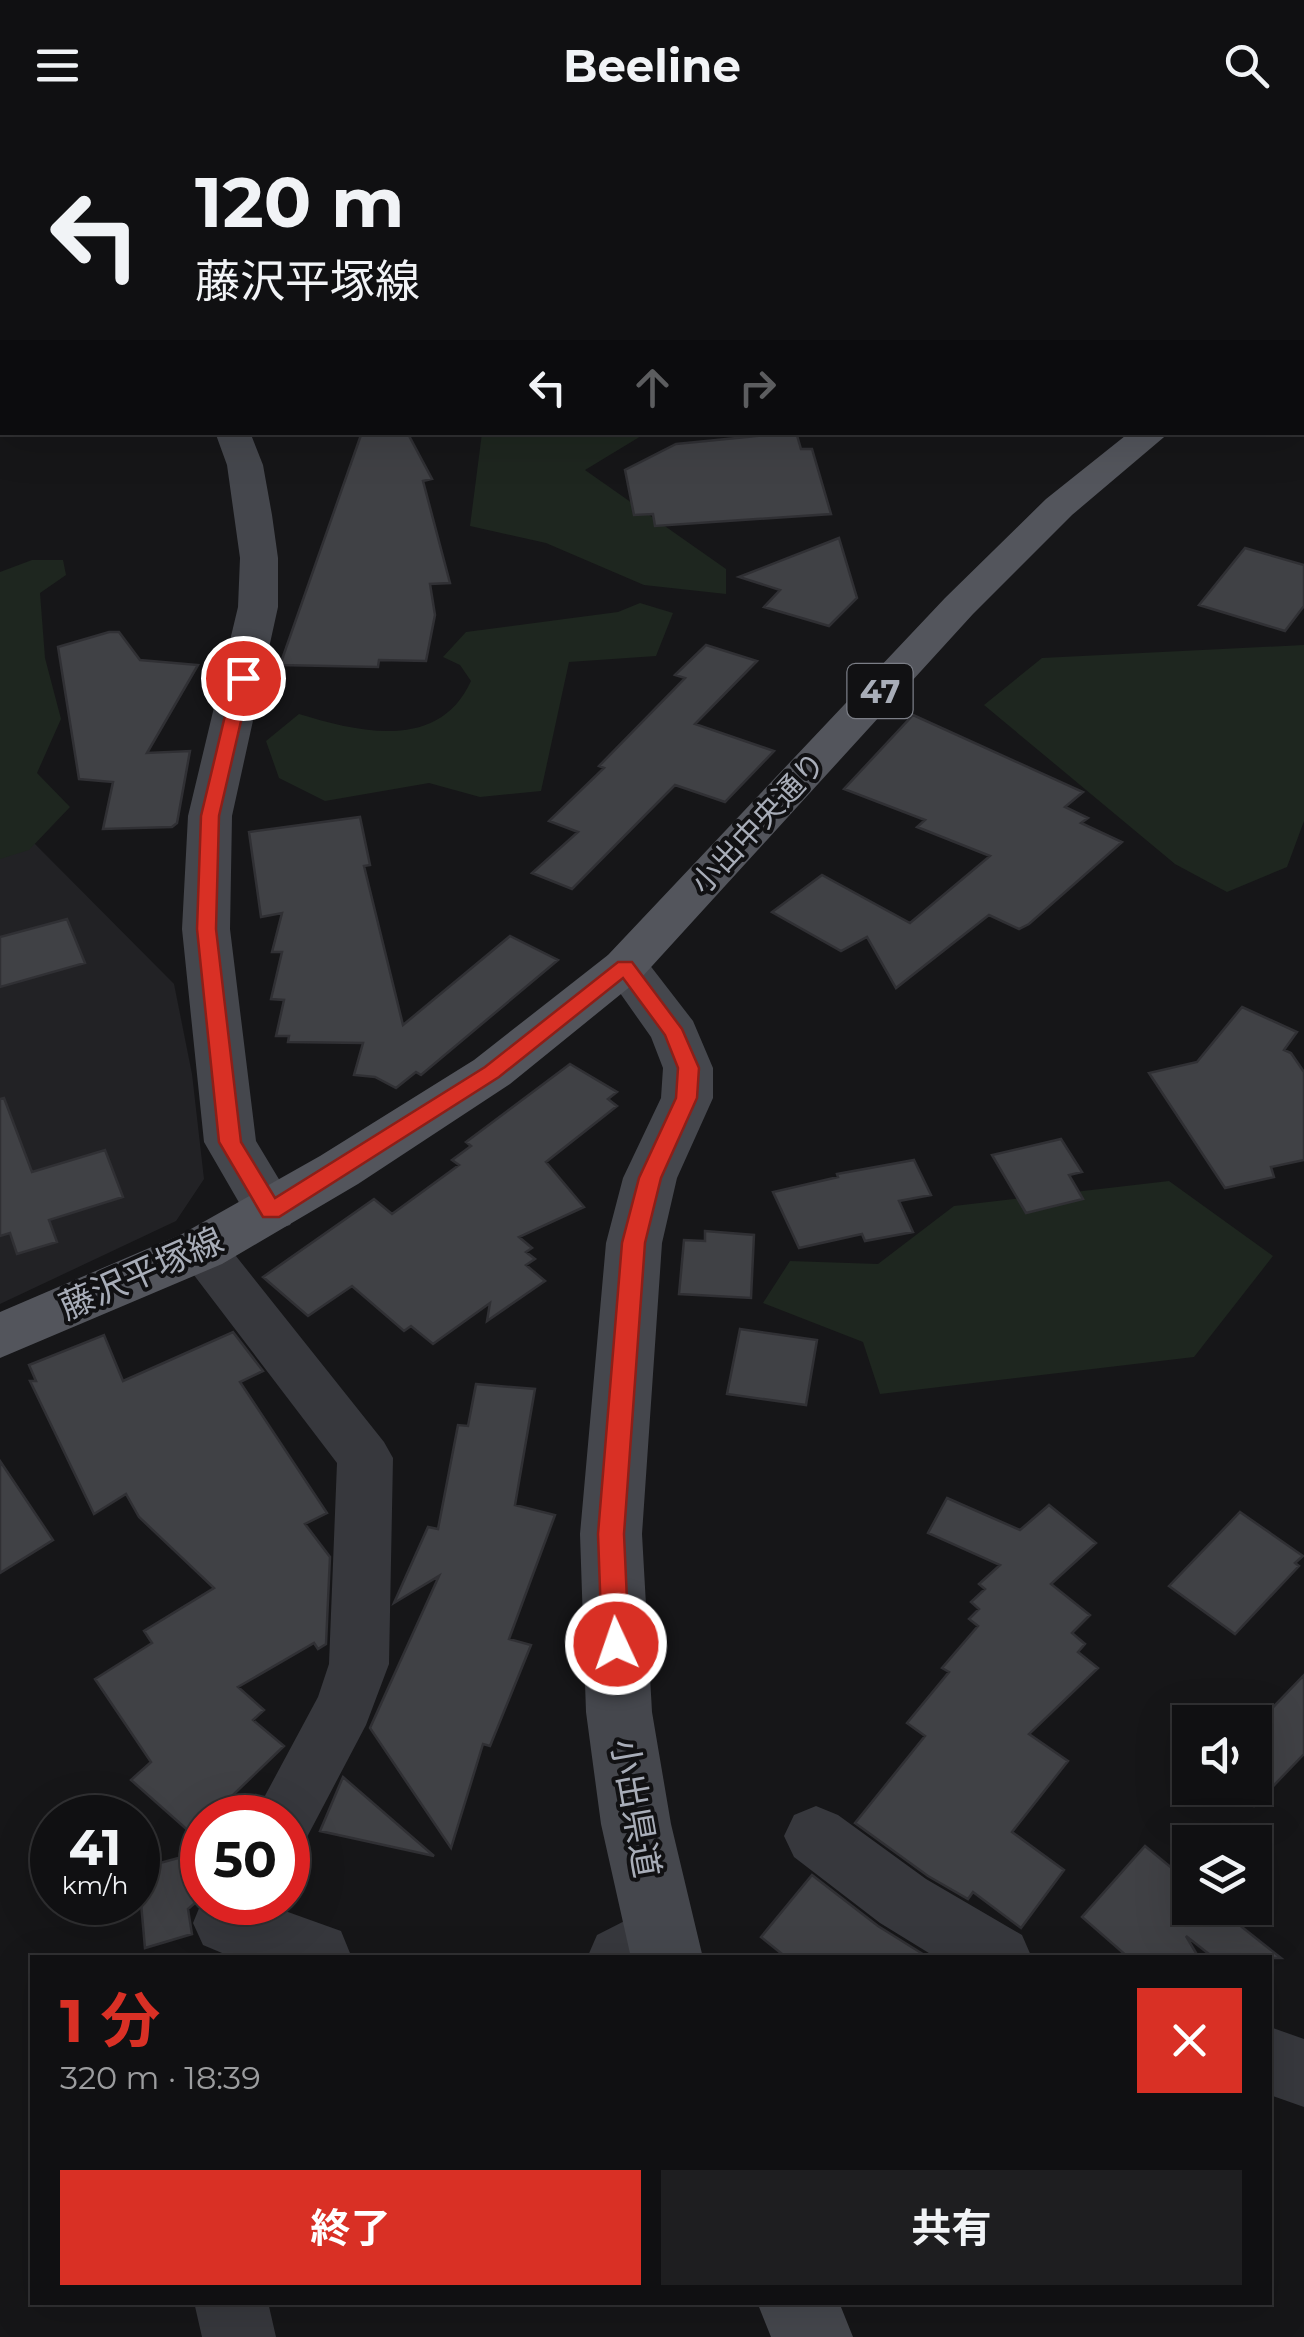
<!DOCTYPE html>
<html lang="ja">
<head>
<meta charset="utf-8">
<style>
	:root { --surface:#101012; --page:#1e1e20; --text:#f1f3f6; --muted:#9c9d9f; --line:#303032; --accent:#d93025 }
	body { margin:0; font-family:Montserrat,"Noto Sans JP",sans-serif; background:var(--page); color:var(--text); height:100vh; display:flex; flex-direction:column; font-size:38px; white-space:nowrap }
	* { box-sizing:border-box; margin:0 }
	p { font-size:32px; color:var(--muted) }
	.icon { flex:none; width:55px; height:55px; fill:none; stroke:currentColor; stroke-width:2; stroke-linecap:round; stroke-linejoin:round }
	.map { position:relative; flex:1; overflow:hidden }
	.drawer { position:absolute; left:30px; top:1825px; width:1242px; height:350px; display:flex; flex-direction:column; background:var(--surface); border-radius:0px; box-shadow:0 10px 40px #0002,0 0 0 2px var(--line) }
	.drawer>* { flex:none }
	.banner { position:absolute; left:0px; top:0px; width:1305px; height:305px; box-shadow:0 10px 40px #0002,0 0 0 2px var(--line); background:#101012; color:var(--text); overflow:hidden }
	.fabs { position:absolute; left:1172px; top:1575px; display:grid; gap:20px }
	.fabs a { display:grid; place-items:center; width:100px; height:100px; border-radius:0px; background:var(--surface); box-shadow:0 10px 40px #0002,0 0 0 2px var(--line); font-size:50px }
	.speed { position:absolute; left:30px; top:1665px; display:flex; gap:20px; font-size:50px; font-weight:700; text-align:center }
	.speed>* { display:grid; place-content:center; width:130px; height:130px; border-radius:50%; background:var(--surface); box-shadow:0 10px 40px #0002,0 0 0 2px var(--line); line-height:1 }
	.speed small { font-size:25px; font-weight:400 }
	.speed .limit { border:15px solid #d22; background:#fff; color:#111 }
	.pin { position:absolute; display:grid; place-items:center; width:85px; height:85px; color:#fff; margin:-42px; border:5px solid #fff; border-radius:50%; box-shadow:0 2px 10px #0007 }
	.me { position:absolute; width:110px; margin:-55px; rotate:357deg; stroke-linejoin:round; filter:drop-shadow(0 0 8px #0008) }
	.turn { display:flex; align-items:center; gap:35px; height:210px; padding:0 30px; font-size:45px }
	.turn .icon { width:130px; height:130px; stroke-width:2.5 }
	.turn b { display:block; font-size:70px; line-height:85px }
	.lanes { display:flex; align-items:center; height:95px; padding:0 30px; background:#0003; justify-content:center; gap:50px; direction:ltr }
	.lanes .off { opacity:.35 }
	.round { display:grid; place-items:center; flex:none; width:105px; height:105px; border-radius:0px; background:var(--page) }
	.summary { display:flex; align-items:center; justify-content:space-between; height:170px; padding:0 30px }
	h1 { font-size:60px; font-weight:700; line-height:75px; color:var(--accent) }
	.cta { display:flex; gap:20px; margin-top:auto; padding:20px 30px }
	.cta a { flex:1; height:115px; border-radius:0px; background:var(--accent); color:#fff; font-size:40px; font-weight:700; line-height:115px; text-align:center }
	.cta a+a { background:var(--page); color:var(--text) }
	header { display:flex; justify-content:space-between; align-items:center; height:130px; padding:0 30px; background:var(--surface); font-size:45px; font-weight:700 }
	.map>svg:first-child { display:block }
	.built { fill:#222225 }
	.green { fill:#1e261f }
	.building { fill:#404145; stroke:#303034; stroke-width:2.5 }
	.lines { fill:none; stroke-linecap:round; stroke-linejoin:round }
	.street { fill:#37383d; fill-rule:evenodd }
	.secondary { fill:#45474d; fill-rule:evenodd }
	.primary { fill:#53555c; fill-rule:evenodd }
	.route { fill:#d93025; stroke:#8d1f18; stroke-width:2.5 }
	.labels { text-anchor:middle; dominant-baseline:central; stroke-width:8; stroke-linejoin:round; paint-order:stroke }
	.far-street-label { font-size:30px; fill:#a8adb8; stroke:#111113 }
	.shield { fill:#111113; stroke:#7b7e86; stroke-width:2.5 }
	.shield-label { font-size:32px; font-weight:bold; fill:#a8adb8 }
	.street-label { font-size:35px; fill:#a8adb8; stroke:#111113 }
</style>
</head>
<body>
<header><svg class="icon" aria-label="menu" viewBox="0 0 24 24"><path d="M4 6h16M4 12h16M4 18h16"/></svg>Beeline<svg class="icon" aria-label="search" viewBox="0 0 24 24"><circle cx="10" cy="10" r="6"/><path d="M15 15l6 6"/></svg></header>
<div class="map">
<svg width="1304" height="2207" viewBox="0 0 1304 2207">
	<rect width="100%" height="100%" fill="#161618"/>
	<!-- built -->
	<path class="built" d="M0,634L28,707L174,854L192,944L204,1049L176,1091L0,1174Z"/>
	<!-- green -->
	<path class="green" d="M68,0H506L70,2Z
		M482,303H646L585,340L726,439V464L644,455L546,413L470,396Z
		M32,430H63L66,445L40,463L45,528L61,589L37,643L70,677L29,720L0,729V442Z
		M640,473L673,483L656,526L569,532L541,661L480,667L429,653L325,671L279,648L266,611L299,584C358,602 439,622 471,551L460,535L443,527L466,502L618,482Z
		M1304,515V691L1287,737L1227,762L1175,734L984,575L1042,528Z
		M1169,1051L1273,1126L1194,1227L880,1264L863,1212L763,1173L790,1131L878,1134L954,1076Z"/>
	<!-- building -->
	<path class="building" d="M362,302H407L432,349L423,351L450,453L430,454L435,485L426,531L379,530L378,537L280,535Z
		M796,302L801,319H812L831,384L655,396L653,384L634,385L625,340L676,314Z
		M839,408L857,468L829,496L764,477L780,460L739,447Z
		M1245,418L1304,435V476L1285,501L1199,475Z
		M109,502H119L140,530L198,535L147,623L190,621L177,693L172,697L103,699L113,652L79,649L58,517Z
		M706,515L757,531L695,594L774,621L725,672L675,655L572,759L532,743L578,702L549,691L604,638L599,636L685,548L675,545Z
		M913,585L1083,662L1065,677L1088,688L1081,693L1122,712L1029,794L1019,799L989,785L896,858L867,807L841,821L772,782L822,745L910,793L990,726L917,697L925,690L844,659Z
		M360,687L370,735L364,736L403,895L510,806L558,830L421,945L416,942L396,958L375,947L354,945L363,913L288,912L289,906H276L284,870L271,869L282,822H272L282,783L261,787L249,702Z
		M67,789L85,833L0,857V807Z
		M1242,877L1297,902L1284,920L1291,923L1304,942V1030L1271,1037L1274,1047L1225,1058L1149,943L1197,932Z
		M570,934L617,962L608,969L617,976L546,1032L584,1077L519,1107L532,1118L526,1122L535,1129L526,1135L545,1151L487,1191L490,1173L433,1214L411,1196L404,1201L352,1156L308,1186L263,1147L374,1069L392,1084L459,1035L452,1030L471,1016L466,1012Z
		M4,968L32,1042L105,1020L123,1067L49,1090L57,1112L17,1124L10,1103L0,1106V969Z
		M1061,1009L1082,1042L1069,1045L1083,1069L1026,1083L992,1025Z
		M914,1030L931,1065L899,1071L913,1102L865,1111L862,1104L799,1118L773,1062L838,1047L837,1044Z
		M705,1101L754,1105L751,1168L679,1164L684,1110L705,1111Z
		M740,1199L817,1210L806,1275L727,1264Z
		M233,1202L263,1241L240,1252L327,1383L305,1394L330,1427L326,1514L318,1519L314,1513L238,1557L264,1580L253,1590L284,1616L209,1688H202V1694L192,1704L131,1650L151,1632L95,1549L152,1513L144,1501L214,1458L139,1387L126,1364L94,1384L30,1251H36L29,1235L104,1205L123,1251Z
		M476,1254L535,1259L515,1375L555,1385L509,1509L531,1515L490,1616L483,1614L451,1718L370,1598L439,1446L394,1473L428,1397L438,1399L458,1295L468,1296Z
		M0,1331L53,1410L0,1443Z
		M947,1368L1020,1400L1049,1375L1096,1413L1051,1454L1090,1485L1072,1503L1085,1514L1078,1522L1098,1538L1029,1604L1068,1631L1012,1702L1064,1740L1021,1798L973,1762L968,1769L928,1746L855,1693L925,1606L907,1593L949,1542L942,1538L978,1496L969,1489L979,1479L971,1472L985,1459L979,1454L1000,1435L928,1403Z
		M1240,1382L1303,1426L1295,1433L1299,1436L1235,1504L1169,1456Z
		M1304,1545V1624L1255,1675V1596Z
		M343,1647L434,1726L320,1701Z
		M1145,1716L1190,1753V1778H1218L1281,1828H1214L1186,1806L1199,1828H1129L1082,1787Z
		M200,1722L202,1767L188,1779L192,1804L145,1818L138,1739Z
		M812,1745L878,1796L926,1826L787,1828L761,1807Z"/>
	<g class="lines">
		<!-- street -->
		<path class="street" d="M1248,0H1278L1280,2H1250Z
			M1302,10L1304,11V27L1302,26Z
			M2,128V146L0,147V129Z
			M1302,144L1304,145V164L1302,163Z
			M202,1100L220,1106L384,1312L393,1328L389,1534L366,1595L306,1709L288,1716V1688H253L318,1567L329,1534L337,1333L184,1132L177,1119L184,1106Z
			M816,1676L838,1685L926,1749L1022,1805L1032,1828H937L880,1793L794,1727L784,1706L794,1685Z
			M202,1771L260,1772L341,1801L352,1828H234L203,1815L193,1793Z
			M660,1773L683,1782L693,1805L683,1828H587L597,1805Z
			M1270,1897L1304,1909V1977L1270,1965Z
			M194,2172H268L276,2207H202Z"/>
		<!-- secondary -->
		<path class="secondary" d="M21,0H50L51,2H23Z
			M1049,0H1081L1082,2H1051Z
			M1302,107H1304V125H1302Z
			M215,302H250L263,335L272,385L278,428V477L232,686L230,799L256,1011L298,1081L290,1095L271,1101L252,1095L204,1012L182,799L188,686L238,477L240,428L234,385L227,335Z
			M625,820L642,825L693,891L713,938V968L677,1048L662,1113L642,1404L652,1582L671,1694L703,1828H631L601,1694L586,1582L580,1404L606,1113L623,1048L661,968L663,938L651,907L601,836L608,825Z
			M757,2172H839L853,2207H771Z"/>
		<!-- primary -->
		<path class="primary" d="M1304,188V208L1302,209V189Z
			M1130,302H1170L1072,385L973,484L642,847L510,954L358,1054L222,1134L0,1228V1182L182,1104L320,1026L474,930L608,825L945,468L1046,369Z"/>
	</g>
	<!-- route -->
	<path class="route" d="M243,543L251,548L219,686L216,799L241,1012L275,1068L485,937L618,832H632L682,899L699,938L697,968L661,1048L645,1113L624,1404L629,1514L625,1522L616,1525L606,1522L602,1514L598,1404L622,1113L639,1048L676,968L678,938L665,905L623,848L499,947L279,1087H263L219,1012L197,799L201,686L234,548Z"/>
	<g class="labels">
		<!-- far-street labels -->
		<g class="far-street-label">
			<text transform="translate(758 693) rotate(-47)">小出中央通り</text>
		</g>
		<!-- shield labels -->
		<rect class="shield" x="847.5" y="534" width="65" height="54" rx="8"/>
		<g class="shield-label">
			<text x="880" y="561">47</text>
		</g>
		<!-- street labels -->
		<g class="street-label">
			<text transform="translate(141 1143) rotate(-24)">藤沢平塚線</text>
			<text transform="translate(636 1678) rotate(80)">小出県道</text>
		</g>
	</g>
</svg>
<div class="fabs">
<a><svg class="icon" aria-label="sound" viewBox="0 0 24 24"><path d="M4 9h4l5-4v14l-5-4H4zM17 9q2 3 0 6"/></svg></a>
<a><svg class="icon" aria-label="layers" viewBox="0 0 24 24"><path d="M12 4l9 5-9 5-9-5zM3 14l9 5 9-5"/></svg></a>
</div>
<div class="speed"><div>41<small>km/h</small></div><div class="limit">50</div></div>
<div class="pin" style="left:243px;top:548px;background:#d93025"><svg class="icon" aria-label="arrive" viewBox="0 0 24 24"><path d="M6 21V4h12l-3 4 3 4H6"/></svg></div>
<svg class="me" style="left:616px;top:1514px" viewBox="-20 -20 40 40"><circle r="17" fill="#d93025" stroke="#fff" stroke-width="3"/><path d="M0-11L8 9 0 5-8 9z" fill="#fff"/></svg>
<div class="banner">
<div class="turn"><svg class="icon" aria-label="left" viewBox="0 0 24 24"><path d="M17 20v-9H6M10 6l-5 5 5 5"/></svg><div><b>120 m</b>藤沢平塚線</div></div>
<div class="lanes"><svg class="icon" aria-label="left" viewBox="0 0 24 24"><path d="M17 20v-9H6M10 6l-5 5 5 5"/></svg><svg class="icon off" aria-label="ahead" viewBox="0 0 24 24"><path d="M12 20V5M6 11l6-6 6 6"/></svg><svg class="icon off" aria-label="right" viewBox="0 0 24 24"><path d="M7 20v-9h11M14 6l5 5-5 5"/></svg></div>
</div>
<section class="drawer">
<div class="summary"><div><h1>1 分</h1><p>320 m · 18:39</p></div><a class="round" style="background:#d93025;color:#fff"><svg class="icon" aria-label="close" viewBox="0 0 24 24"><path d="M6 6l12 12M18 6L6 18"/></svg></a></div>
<div class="cta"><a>終了</a><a>共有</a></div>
</section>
</div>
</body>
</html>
